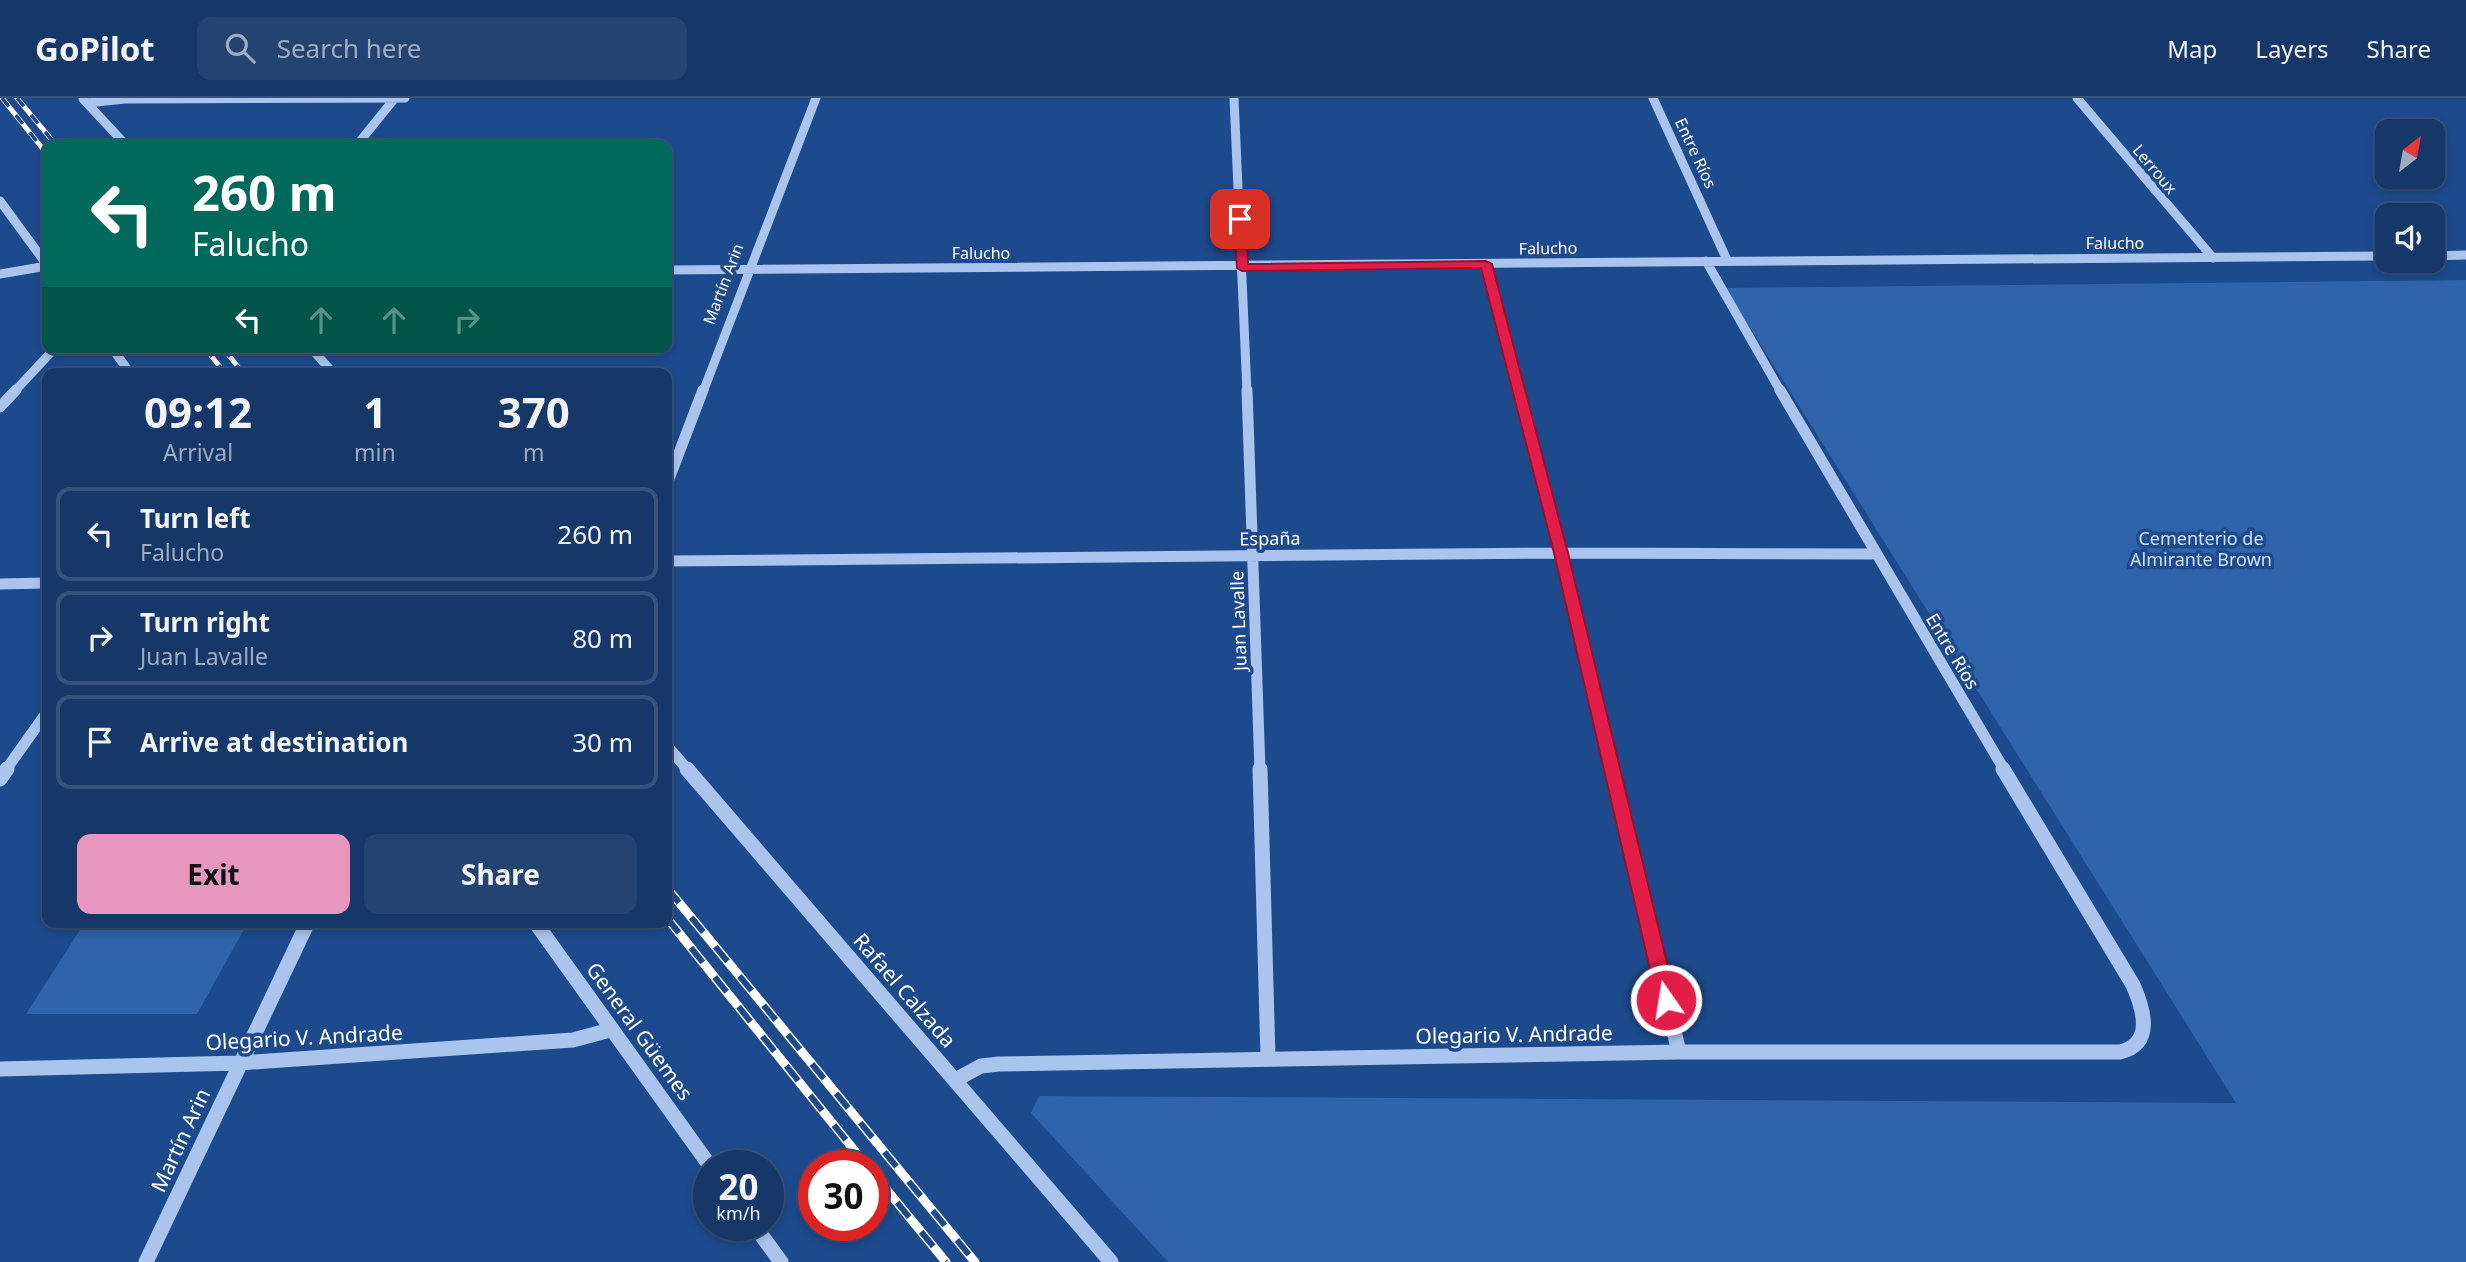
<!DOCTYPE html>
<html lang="en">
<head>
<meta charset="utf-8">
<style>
	:root { --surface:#163869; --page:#234371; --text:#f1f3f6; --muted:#9eacc0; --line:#35527d; --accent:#e797bd }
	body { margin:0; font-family:"Noto Sans",sans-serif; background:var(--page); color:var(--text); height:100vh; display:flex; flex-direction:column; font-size:26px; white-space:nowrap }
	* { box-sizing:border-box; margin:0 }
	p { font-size:23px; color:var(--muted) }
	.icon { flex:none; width:38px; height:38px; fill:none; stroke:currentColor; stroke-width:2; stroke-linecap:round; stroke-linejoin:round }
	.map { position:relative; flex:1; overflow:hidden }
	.side { position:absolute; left:42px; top:270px; width:630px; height:560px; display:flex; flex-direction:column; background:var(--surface); border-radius:14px; box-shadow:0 4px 10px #0003,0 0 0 2px var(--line) }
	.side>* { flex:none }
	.guide { position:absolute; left:42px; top:42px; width:630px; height:214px; border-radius:14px; box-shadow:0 4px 10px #0003,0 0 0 2px var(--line); background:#00695c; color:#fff; overflow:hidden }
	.needle { width:46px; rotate:31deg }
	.fabs { position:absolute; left:2375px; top:21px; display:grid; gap:14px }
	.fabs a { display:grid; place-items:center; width:70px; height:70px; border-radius:14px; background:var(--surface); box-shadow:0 4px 10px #0003,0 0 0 2px var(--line); font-size:35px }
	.speed { position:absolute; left:693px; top:1052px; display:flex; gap:14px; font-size:35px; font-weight:700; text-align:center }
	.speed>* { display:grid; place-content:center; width:91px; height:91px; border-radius:50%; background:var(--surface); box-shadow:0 4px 10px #0003,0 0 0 2px var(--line); line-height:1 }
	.speed small { font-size:18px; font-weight:400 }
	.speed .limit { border:10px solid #d22; background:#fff; color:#111 }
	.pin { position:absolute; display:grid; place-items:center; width:60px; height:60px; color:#fff; margin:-30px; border-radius:14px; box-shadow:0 4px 10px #0006 }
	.me { position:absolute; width:77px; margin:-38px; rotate:347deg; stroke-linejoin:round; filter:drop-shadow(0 0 5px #0008) }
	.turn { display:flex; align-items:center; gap:24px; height:147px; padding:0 35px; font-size:32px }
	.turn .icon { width:91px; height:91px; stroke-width:2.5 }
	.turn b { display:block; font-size:49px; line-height:60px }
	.lanes { display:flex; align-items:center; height:66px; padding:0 35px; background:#0003; justify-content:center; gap:35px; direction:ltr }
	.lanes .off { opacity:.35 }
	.eta { display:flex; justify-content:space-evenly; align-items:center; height:119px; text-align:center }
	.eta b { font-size:42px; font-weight:700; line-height:49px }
	.button { display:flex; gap:14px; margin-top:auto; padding:14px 35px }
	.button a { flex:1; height:80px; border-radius:14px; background:var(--accent); color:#111; font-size:28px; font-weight:700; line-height:80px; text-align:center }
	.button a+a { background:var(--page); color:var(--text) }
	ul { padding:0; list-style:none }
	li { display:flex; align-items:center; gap:21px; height:94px; margin:0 14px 10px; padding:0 21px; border:4px solid var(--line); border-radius:14px }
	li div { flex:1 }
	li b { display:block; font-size:26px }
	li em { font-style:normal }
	header { display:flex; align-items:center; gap:42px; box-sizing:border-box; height:98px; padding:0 35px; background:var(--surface); border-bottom:2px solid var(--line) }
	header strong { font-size:33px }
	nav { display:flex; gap:38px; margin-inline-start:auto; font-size:24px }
	.search { width:490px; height:63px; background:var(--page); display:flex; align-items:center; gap:18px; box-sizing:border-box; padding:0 24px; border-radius:14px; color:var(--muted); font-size:26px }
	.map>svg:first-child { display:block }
	.green { fill:#3063aa }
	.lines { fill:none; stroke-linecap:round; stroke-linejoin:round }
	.minor-far2 { stroke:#a9c5ed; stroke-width:9 }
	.minor-far1 { stroke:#a9c5ed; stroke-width:11 }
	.minor { stroke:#a9c5ed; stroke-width:15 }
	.rail-far1-casing { stroke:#fff; stroke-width:5 }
	.rail-casing { stroke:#fff; stroke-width:9 }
	.rail-far1 { stroke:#1d4a8c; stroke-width:3.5; stroke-dasharray:11; stroke-linecap:butt }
	.rail { stroke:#1d4a8c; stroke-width:6; stroke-dasharray:19; stroke-linecap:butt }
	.route { fill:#e11d48; stroke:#92132f; stroke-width:2 }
	.labels { text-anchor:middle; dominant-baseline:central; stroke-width:7; stroke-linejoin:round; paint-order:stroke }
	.far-street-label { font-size:16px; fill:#fff; stroke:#1d4a8c }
	.street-label { font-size:18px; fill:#fff; stroke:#1d4a8c }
	.park-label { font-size:18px; fill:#cfe1f9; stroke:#1d4a8c }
	.near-street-label { font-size:21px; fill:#fff; stroke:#1d4a8c }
</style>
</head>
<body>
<header>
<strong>GoPilot</strong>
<div class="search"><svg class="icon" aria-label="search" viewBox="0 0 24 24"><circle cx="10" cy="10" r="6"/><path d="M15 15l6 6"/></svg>Search here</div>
<nav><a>Map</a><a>Layers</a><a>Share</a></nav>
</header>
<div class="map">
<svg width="2466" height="1164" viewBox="0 0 2466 1164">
	<rect width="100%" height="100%" fill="#1d4a8c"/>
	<!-- green -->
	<path class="green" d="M2466,182V1164H1168L1031,1015L1039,998L2236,1005L1725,190Z
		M85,824H248L197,916H26Z"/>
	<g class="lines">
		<!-- minor-far2 -->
		<path class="minor-far2" d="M1234,0L1247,294
			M1653,0L1727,162
			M2077,0L2213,160
			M83,1L126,47
			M87,5L125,1L405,0
			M357,47L395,0
			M0,103L47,167
			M2432,158L2466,157
			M1706,163L1781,294
			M1486,166L1519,294
			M667,172L2387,158
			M0,176L47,168
			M112,250L130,275
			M311,250L333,275
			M14,294L55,250
			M703,294L816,0"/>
		<!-- minor-far1 -->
		<path class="minor-far1" d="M1247,292L1260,673
			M1519,292L1613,673
			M1780,292L2005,673
			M0,309L16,292
			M667,386L703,292
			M667,463L1561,455L1874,456
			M0,486L47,485
			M667,648L689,673
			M5,673L47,614"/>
		<!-- minor -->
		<path class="minor" d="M687,671L1111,1164
			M1260,671L1268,960
			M1612,671L1679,954
			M0,681L7,671
			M535,824L710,1068
			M0,971L239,965L573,942L610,932
			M955,982L981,968L999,966L1679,954H2120C2154,946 2144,912 2133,887L2003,671
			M754,1127L781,1164
			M146,1164L308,824"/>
		<defs>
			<path id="rail-far1" d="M2,0L47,56
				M17,0L56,47
				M205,250L225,275
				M223,250L243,275"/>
			<path id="rail" d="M667,790L975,1164
				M667,820L867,1068
				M873,1075L946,1164"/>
		</defs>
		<!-- rail-far1 casing -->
		<use href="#rail-far1" class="rail-far1-casing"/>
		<!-- rail casing -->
		<use href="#rail" class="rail-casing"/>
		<!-- rail-far1 -->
		<use href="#rail-far1" class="rail-far1"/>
		<!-- rail -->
		<use href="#rail" class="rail"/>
	</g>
	<!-- route -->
	<path class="route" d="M1240,118L1246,121L1248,166L1486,163L1492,166L1568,455L1676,902L1673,908L1666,910L1660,908L1657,902L1554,455L1481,170L1242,173L1237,170L1234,121Z"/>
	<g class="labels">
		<!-- far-street labels -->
		<g class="far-street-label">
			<text transform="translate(1696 55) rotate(65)">Entre Ríos</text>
			<text transform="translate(2155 71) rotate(50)">Lerroux</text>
			<text x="2115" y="145">Falucho</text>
			<text transform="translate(1548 150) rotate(-1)">Falucho</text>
			<text x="981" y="155">Falucho</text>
			<text transform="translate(723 186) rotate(-69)">Martín Arin</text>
		</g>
		<!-- street labels -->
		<g class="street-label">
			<text transform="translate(1270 440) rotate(-1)">España</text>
			<text transform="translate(1238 523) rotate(-92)">Juan Lavalle</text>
			<text transform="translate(1953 553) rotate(59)">Entre Ríos</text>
		</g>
		<!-- park labels -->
		<g class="park-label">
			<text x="2201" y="440">Cementerio de<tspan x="2201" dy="21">Almirante Brown</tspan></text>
		</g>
		<!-- near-street labels -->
		<g class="near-street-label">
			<text transform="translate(905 892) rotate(49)">Rafael Calzada</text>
			<text transform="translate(640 933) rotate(54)">General Güemes</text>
			<text transform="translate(1514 936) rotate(-1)">Olegario V. Andrade</text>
			<text transform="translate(304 939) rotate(-3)">Olegario V. Andrade</text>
			<text transform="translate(180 1042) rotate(-65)">Martín Arin</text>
		</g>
	</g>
</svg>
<div class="fabs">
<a><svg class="needle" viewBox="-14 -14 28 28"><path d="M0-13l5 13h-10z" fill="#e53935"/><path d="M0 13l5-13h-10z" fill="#9eacc0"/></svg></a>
<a><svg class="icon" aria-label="sound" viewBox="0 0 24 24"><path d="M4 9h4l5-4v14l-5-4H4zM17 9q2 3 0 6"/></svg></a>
</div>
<div class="speed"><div>20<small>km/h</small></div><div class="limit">30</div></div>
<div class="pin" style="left:1240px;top:121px;background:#d93025"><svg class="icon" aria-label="arrive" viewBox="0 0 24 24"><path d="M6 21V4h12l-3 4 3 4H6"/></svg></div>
<svg class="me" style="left:1666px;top:902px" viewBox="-20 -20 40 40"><circle r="17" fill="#e11d48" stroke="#fff" stroke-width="3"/><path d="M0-11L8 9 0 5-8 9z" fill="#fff"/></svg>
<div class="guide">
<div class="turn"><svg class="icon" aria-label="left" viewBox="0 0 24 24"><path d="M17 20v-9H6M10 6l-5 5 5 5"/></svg><div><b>260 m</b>Falucho</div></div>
<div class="lanes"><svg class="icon" aria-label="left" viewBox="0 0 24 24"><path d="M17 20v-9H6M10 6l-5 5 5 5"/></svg><svg class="icon off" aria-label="ahead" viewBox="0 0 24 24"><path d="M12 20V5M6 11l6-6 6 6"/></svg><svg class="icon off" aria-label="ahead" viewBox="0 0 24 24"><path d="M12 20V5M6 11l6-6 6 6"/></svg><svg class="icon off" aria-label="right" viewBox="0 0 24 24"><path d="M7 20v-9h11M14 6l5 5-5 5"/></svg></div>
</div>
<section class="side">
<div class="eta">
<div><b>09:12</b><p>Arrival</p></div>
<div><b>1</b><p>min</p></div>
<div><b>370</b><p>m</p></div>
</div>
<ul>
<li><svg class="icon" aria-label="left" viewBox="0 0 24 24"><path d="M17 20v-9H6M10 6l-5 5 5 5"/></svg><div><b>Turn left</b><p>Falucho</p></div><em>260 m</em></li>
<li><svg class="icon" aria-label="right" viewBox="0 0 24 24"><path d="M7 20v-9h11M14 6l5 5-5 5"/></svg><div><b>Turn right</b><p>Juan Lavalle</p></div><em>80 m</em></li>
<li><svg class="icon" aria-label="arrive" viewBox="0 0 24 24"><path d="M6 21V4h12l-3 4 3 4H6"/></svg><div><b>Arrive at destination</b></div><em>30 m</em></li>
</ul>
<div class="button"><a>Exit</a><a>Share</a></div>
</section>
</div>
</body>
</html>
